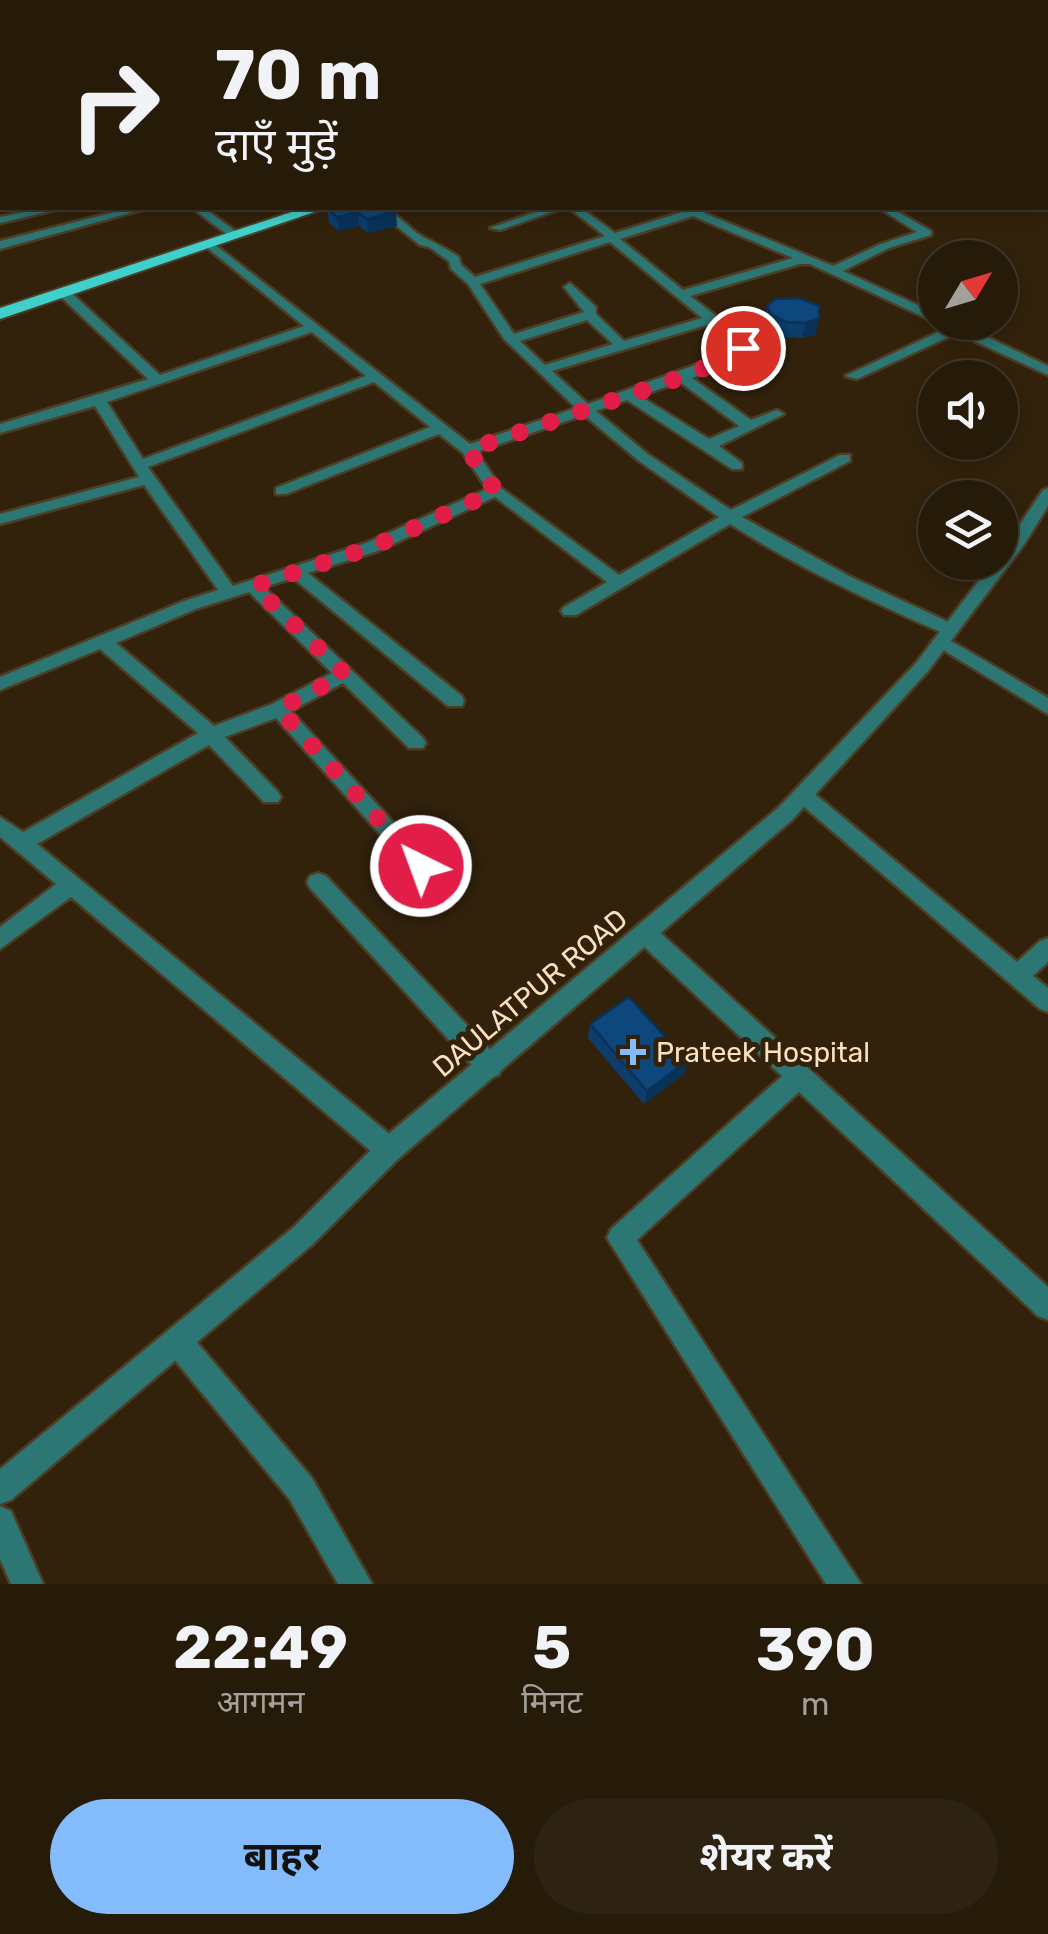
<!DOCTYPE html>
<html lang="hi">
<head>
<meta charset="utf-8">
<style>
	:root { --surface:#261a09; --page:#2e2312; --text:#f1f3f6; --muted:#a4a19c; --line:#42382a; --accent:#84bcfb }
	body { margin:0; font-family:Rubik,"Noto Sans Devanagari",sans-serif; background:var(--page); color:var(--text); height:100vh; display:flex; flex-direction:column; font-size:38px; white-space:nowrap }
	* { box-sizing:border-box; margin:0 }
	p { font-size:32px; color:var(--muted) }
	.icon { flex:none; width:55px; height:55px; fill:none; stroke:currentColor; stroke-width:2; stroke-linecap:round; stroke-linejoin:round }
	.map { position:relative; height:1584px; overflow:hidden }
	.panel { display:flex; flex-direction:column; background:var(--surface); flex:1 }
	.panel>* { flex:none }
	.top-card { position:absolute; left:0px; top:0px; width:1050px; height:210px; box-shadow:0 5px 15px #0003,0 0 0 2px var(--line); background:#261a09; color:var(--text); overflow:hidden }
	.needle { width:65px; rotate:52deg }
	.fabs { position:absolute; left:918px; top:240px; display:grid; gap:20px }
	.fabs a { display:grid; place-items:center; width:100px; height:100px; border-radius:50%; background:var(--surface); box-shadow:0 5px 15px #0003,0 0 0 2px var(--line); font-size:50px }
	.pin { position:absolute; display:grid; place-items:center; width:85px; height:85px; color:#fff; margin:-42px; border:5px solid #fff; border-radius:50%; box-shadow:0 2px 10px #0007 }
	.me { position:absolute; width:110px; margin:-55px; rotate:318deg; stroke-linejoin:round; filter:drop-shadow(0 0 8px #0008) }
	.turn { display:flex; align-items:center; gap:35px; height:210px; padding:0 50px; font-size:45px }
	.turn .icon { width:130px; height:130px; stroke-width:2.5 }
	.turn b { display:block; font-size:70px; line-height:85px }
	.eta { display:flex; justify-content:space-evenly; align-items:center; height:170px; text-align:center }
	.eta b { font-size:60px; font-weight:700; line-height:70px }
	.primary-button { display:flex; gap:20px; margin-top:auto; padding:20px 50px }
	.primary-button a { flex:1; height:115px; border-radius:60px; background:var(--accent); color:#111; font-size:40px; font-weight:700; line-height:115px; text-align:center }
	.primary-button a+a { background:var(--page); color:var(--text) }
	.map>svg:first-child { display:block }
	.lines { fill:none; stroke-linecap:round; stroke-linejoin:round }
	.minor-casing { stroke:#4e3d25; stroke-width:5 }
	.tertiary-casing { stroke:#4e3d25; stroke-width:5 }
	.trunk-casing { stroke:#4e3d25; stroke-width:4 }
	.minor { fill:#2c7673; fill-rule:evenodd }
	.tertiary { fill:#2c7673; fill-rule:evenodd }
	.trunk { fill:#40d0cc; fill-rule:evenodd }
	.wall { fill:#0c3d6b }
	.shaded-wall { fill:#0a3257 }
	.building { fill:#0e477c; stroke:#0a3257; stroke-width:2.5 }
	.route { stroke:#e11d48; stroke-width:18; stroke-dasharray:0 32.4 }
	.poi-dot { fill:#84bcfb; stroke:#32220c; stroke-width:4 }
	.labels { text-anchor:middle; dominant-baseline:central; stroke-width:10; stroke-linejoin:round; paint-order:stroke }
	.street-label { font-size:28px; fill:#fce0bf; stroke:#32220c }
	.poi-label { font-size:28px; fill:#fce0bf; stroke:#32220c; text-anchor:start }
</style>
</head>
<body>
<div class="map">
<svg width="1048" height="1584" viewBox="0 0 1048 1584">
	<rect width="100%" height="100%" fill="#32220c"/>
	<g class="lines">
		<defs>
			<path id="minor" d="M518,0H529L531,2H521Z
				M2,24V30L0,31V25Z
				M0,49L2,50V57L0,56Z
				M2,94V100L0,101V95Z
				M2,117V123L0,124V118Z
				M43,208H63L0,223V217Z
				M131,208H148L0,249V241Z
				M192,208H204L242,236L232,238Z
				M374,208C395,208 406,227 423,237C435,243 447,249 459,257L461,265L475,277L605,236L569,208H581L615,233L689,210L712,208L704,213L833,266L881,244L917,232L879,208H891L931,231V235L889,248L843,271L935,313V322L810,264H800L690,296L746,339L750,348L743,357L692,378L751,420L777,410L784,414L719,446L742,463V469H732L627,400L596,411L649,455L731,510L840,455H850V461L742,517L849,576L955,625L958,629L949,635L943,633C870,601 797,567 730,524L576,615H564L561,611L564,607L607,582L495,497L378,551L308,573L462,696L464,701L462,706H448L293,578L264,587L423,738L426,743L423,748H409L343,683L291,711L428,860L432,866L428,872L421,875L414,872L276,718L225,737L278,792L281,797L278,802H264L209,745L37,844L398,1141L402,1150L398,1159L389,1162L380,1159L71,897L0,949V927L56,884L0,837V817L23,832L198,733L100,649L0,690V677L184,601L218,590L144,485L0,524V514L139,477L95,406L0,433V424L148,379L59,295V289H67L160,375L304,326L205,246V242L209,240L470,444L576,408L504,339L468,284L451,269L449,261L429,247L420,245ZM693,216L793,258L683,290L620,239ZM610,242L702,318L624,341L596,314V307L570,283L564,287L584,312L514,334L480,284ZM587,320L613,344L545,365L520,341ZM710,324L735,344L733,351L588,404L552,371ZM312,332L366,376L143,459L107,402ZM374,382L430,427L276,488V494H286L439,434L463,453L487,489L366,543L233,586L148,467ZM680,382L739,426L709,439L640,396ZM584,415L639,461L719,517L619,575L501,488L477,452ZM249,592L332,673L272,704L214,726L116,643L196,609Z
				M547,208H563L500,230L490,228Z
				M941,322H956L1048,366V375L957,333L857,379L845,376L947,328Z
				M941,635L1048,698V714L935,645L932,641Z
				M803,787L810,790L1017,962L1040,941L1048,938V962L1033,976L1048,988V1012L1040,1009L796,800L793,795L796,790Z
				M318,873L326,876L499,1059L502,1067L499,1075L490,1078L481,1075L310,888L307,882L310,876Z
				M646,925L654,927L1048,1287V1320L1038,1316L799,1092L637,1240L861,1584H826L607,1238L611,1229L782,1076L638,941L635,934L638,927Z
				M179,1329L189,1333L312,1478L372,1584H338L290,1500L169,1353L165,1343L169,1333Z
				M0,1506L11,1511L43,1584H11L0,1559Z"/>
			<path id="tertiary" d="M1048,488V506L1025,543L928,671L792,820L398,1159L313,1244L11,1500L0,1504V1469L295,1226L380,1141L778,808L916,663L993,562H1000V554L1043,490Z"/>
			<path id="trunk" d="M304,208H326L0,319V308Z"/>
		</defs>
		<!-- minor casing -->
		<use href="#minor" class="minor-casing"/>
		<!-- tertiary casing -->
		<use href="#tertiary" class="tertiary-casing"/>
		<!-- trunk casing -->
		<use href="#trunk" class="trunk-casing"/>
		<!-- minor -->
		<use href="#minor" class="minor"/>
		<!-- tertiary -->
		<use href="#tertiary" class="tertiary"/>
		<!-- trunk -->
		<use href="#trunk" class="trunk"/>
	</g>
	<!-- wall -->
	<path class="wall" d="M327,208H391L397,226L368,233L359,226L339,231L329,223Z
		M799,298L816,334L802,338L784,337L768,331L764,322L767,306Z
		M590,1024L684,1074L644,1104L588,1038Z"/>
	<!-- shaded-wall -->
	<path class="shaded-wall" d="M396,211L397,226L368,233L367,219Z
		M357,212L359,226L339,231L337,217Z
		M819,318L816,334L802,338L806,323Z
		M687,1061L684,1074L644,1104L647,1091Z"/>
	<!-- building -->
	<path class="building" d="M327,208H391L396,211L367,219L357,212L337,217Z
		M799,298L819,306V318L806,323L786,322L771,315L767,306L775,299Z
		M629,997L687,1061L647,1091L590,1024Z"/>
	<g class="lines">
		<!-- route -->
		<path class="route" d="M421,866L279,709L345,674L254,586L372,547L496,491L468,450L682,377L738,354L743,348"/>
	</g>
	<!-- markers -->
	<path class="poi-dot" d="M628 1037h10v10h10v10h-10v10h-10v-10h-10v-10h10z"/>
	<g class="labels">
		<!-- street labels -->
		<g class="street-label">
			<text transform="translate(530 993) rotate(-40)">DAULATPUR ROAD</text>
		</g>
		<!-- poi labels -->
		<g class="poi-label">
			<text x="656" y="1052">Prateek Hospital</text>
		</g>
	</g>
</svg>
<div class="fabs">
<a><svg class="needle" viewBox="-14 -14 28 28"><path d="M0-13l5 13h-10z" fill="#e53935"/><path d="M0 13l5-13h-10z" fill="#a4a19c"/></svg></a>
<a><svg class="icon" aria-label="sound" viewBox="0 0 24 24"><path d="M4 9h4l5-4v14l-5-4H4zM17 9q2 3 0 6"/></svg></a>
<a><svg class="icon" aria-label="layers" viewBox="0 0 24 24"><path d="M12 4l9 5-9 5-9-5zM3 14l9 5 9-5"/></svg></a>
</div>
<div class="pin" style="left:743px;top:348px;background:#d93025"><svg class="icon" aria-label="arrive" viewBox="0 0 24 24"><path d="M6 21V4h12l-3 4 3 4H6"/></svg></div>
<svg class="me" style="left:421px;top:866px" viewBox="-20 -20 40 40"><circle r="17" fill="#e11d48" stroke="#fff" stroke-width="3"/><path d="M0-11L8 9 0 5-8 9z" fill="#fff"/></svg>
<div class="top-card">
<div class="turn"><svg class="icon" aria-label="right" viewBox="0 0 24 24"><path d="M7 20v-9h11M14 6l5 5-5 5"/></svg><div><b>70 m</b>दाएँ मुड़ें</div></div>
</div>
</div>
<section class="panel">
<div class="eta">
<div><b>22:49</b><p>आगमन</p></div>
<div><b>5</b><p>मिनट</p></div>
<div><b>390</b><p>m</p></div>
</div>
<div class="primary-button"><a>बाहर</a><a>शेयर करें</a></div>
</section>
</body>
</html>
